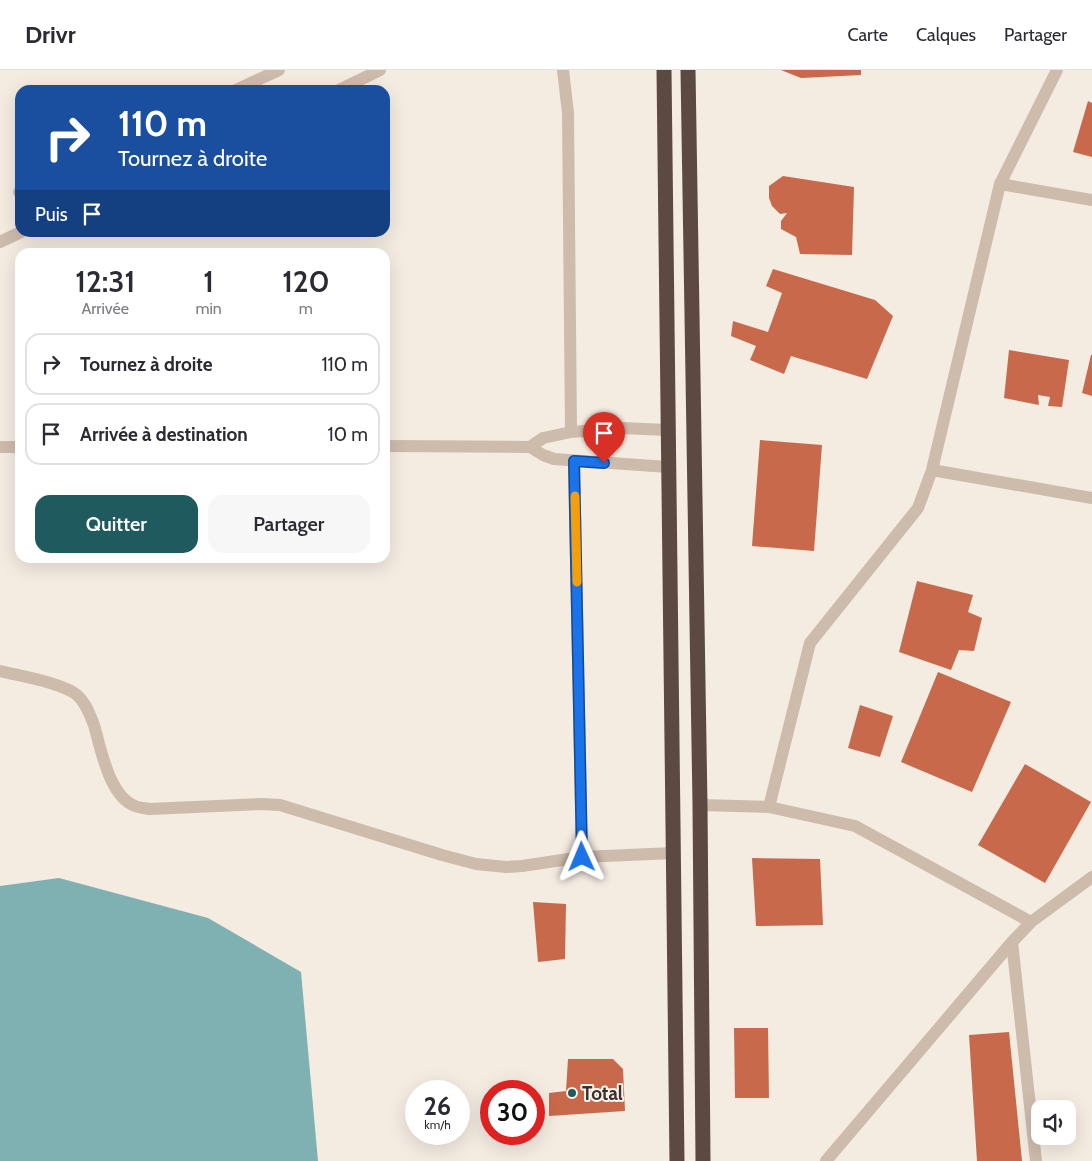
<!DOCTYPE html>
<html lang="fr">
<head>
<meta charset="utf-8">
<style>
	:root { --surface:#fff; --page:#f7f7f7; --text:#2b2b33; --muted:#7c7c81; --line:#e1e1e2; --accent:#1f5a5e }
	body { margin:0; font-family:Cabin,sans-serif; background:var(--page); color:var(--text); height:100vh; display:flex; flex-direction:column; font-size:19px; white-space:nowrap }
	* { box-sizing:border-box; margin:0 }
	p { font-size:16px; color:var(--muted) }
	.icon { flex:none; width:28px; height:28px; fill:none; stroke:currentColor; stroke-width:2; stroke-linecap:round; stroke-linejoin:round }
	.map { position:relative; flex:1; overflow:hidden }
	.sheet { position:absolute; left:15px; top:178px; width:375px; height:315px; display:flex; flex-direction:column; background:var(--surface); border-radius:15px; box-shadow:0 5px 20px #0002 }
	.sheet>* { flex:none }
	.top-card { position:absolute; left:15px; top:15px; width:375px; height:152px; border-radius:15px; box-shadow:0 5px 20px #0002; background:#1a4fa0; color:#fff; overflow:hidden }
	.fabs { position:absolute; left:1031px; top:1030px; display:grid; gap:10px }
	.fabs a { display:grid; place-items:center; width:45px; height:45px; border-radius:10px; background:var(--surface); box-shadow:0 5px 20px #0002; font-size:25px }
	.speed { position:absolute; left:405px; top:1010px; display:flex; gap:10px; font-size:25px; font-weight:700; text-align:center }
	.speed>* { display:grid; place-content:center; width:65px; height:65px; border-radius:50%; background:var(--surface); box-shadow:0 5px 20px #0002; line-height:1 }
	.speed small { font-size:12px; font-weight:400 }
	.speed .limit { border:8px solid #d22; background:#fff; color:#111 }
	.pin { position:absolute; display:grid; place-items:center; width:42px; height:42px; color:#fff; margin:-51px -21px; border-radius:50% 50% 50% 0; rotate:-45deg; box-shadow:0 0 5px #0007 }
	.pin .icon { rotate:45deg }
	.me { position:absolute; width:55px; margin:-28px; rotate:359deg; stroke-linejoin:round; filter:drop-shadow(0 0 4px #0008) }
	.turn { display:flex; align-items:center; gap:18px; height:105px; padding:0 20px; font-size:22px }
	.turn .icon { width:65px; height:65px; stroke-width:2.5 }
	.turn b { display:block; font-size:35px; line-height:42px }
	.then { display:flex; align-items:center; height:48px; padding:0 20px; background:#0003; gap:10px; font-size:19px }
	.eta { display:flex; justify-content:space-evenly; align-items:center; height:85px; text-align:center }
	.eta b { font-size:30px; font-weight:600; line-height:35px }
	.button { display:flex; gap:10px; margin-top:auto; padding:10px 20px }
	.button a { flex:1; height:58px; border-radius:15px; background:var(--accent); color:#fff; font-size:20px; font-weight:600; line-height:58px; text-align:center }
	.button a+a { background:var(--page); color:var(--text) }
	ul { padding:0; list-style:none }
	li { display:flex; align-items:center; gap:15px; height:62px; margin:0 10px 8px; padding:0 10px; border:2px solid var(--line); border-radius:15px }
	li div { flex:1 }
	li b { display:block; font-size:19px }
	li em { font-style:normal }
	header { display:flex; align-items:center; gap:30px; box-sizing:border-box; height:70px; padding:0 25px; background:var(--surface); border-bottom:1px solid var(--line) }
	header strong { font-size:24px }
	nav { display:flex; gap:28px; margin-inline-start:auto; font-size:18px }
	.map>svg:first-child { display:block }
	.water { fill:#7fb0b2 }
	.building { fill:#c8694b }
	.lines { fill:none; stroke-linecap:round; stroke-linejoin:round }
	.minor { stroke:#cdbbac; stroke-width:12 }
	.highway { stroke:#5c4a42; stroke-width:15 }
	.route-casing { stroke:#114b97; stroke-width:12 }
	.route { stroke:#1a73e8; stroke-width:9 }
	.slow { stroke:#f59e0b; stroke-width:9 }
	.poi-dot { fill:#1f5a5e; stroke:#fbf5ee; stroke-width:2 }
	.labels { text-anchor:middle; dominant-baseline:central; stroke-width:4; stroke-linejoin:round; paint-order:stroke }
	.poi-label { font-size:19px; font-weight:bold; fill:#3b302b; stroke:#fbf5ee; text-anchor:start }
</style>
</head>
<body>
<header>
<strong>Drivr</strong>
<nav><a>Carte</a><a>Calques</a><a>Partager</a></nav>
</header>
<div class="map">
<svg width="1092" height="1091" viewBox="0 0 1092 1091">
	<rect width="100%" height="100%" fill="#f4ebe1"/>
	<!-- water -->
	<path class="water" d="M59,808L208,848L301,902L318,1091H0V816Z"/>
	<!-- building -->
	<path class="building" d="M781,0H861V5L801,8Z
		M1088,31L1092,33V87L1073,82Z
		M783,106L854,117L852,185L800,184L796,167L781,159V151L787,143L780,144L772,136L769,128V116Z
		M773,199L875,230L893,246L867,309L791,286L784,304L750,290L756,276L731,266L733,251L768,262L782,223L766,216Z
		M1009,280L1069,290L1062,337L1048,336L1050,327L1038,325L1039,335L1004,328Z
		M1091,285H1092V326L1082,323Z
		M760,370L822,375L814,481L752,476Z
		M917,511L973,525L968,542L982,548L974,581L959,580L951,600L899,582Z
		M938,602L1011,632L972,722L901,692Z
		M860,635L893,646L880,687L848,678Z
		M1025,694L1091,732L1045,813L978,775Z
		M752,788L820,789L823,855L756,856Z
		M533,832L566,834L565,889L538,892Z
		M734,958H768L769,1028H735Z
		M1009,962L1022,1091H977L969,965Z
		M568,989H613L623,999L625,1041L549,1046V1023L566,1021Z"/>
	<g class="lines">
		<!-- minor -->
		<path class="minor" d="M563,0L568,43L571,362
			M236,20L279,0
			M339,20L380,0
			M1000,114L1092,130
			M19,122L20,121
			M0,172L21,162
			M385,376L530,377L543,368L571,362L621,358L668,360
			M0,377H20
			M530,377L543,385L554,389L668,397
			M932,400L1092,428
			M0,601C20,606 63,613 77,625C86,633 90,645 94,655C101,679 109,726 135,736C139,738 145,738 150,739L262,734L280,735L442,785L476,794L506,797L522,796L582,787L574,391
			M700,735L769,737L855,756L1031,852
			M769,737L810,573L918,438L932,400L1000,114L1057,0
			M582,787L674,783
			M1012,872L1036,1091
			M826,1091L1012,872L1031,852L1092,807"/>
		<!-- highway -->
		<path class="highway" d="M664,0L677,1091
			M688,0L700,735L703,1091"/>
	</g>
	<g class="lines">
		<defs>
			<path id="route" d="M582,787L574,391L604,393"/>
		</defs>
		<!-- route casing -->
		<use href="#route" class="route-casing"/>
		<!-- route -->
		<use href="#route" class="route"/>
		<!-- slow -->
		<path class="slow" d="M575,426L577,512"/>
	</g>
	<!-- markers -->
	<circle class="poi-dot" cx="572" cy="1023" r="5"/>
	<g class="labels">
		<!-- poi labels -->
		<g class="poi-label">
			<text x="582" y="1023">Total</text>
		</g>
	</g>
</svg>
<div class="fabs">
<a><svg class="icon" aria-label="sound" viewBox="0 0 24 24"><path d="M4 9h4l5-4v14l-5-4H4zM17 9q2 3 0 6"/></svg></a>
</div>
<div class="speed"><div>26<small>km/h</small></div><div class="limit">30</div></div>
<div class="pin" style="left:604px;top:393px;background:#d93025"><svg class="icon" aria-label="arrive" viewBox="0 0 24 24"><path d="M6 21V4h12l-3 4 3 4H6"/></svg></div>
<svg class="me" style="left:582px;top:787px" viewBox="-20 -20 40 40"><path d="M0-17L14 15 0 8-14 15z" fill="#1a73e8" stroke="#fff" stroke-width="4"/></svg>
<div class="top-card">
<div class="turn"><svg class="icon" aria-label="right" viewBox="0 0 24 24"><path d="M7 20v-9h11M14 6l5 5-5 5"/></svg><div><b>110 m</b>Tournez à droite</div></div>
<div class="then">Puis<svg class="icon" aria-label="arrive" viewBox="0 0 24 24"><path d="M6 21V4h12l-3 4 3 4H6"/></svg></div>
</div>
<section class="sheet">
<div class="eta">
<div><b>12:31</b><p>Arrivée</p></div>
<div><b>1</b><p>min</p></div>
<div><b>120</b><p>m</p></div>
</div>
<ul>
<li><svg class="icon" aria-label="right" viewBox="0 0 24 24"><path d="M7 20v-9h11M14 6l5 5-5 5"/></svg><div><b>Tournez à droite</b></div><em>110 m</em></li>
<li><svg class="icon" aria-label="arrive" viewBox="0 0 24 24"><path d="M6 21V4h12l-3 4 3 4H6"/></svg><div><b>Arrivée à destination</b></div><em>10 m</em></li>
</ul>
<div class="button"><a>Quitter</a><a>Partager</a></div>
</section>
</div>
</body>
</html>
